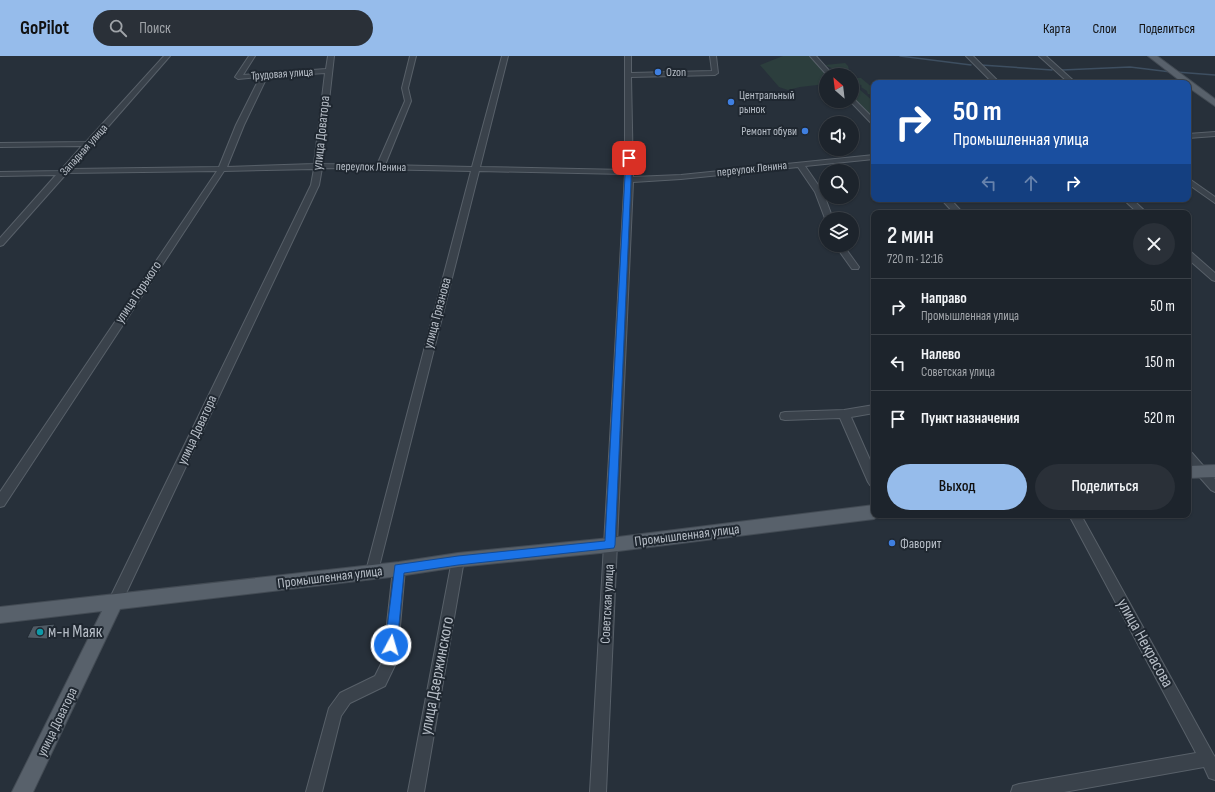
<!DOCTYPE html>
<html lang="ru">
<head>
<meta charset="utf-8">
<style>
	:root { --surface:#1d242c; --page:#2a3038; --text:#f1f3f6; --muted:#a0a4a9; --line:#3b4148; --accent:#96bceb }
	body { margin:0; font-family:"Sofia Sans Condensed",sans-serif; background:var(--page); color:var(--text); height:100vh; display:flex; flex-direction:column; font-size:15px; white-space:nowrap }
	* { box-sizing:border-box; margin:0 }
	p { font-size:13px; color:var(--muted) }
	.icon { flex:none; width:22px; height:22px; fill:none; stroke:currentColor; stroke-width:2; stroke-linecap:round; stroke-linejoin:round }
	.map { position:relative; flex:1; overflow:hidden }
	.panel { position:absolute; left:871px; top:154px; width:320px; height:308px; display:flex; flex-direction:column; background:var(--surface); border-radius:8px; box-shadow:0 1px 3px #0004,0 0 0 1px var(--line) }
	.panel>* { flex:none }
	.guide { position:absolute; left:871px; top:24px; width:320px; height:122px; border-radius:8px; box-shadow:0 1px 3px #0004,0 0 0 1px var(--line); background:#1a4fa0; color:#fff; overflow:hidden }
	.needle { width:26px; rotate:332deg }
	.controls { position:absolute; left:819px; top:12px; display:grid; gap:8px }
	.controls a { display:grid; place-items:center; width:40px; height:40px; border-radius:50%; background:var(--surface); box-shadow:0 1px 3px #0004,0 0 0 1px var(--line); font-size:20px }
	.pin { position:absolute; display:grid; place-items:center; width:34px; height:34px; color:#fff; margin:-17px; border-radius:8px; box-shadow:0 2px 6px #0006 }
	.me { position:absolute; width:44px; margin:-22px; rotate:6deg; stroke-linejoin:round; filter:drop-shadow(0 0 3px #0008) }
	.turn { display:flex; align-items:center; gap:14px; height:84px; padding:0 16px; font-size:18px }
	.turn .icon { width:52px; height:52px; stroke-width:2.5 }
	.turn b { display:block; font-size:28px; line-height:34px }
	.lanes { display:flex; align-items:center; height:38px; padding:0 16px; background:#0003; justify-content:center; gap:20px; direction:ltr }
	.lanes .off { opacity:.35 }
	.round { display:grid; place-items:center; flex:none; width:42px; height:42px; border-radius:21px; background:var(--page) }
	.head { display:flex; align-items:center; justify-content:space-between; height:68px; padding:0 16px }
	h1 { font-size:24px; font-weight:600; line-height:30px }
	.cta { display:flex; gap:8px; margin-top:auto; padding:8px 16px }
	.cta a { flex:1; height:46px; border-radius:24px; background:var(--accent); color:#111; font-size:16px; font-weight:600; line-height:46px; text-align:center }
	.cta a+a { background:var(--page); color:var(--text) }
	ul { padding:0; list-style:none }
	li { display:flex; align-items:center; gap:12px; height:56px; padding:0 16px; border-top:1px solid var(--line) }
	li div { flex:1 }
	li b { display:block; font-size:15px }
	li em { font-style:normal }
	header { display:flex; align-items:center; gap:24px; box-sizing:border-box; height:56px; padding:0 20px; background:var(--accent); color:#111 }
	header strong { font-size:19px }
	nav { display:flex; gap:22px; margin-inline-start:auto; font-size:14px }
	.search { width:280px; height:36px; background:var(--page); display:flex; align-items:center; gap:10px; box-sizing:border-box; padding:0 14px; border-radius:22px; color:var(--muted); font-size:15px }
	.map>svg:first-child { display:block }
	.green { fill:#2c3e3d }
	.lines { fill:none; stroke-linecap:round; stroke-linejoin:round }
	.stream { stroke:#3e4f61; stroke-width:1.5 }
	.building { fill:#505b65; stroke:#212932 }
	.minor-casing { stroke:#586069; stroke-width:2 }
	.major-casing { stroke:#434b54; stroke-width:2 }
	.minor { fill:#3a424b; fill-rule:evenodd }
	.major { fill:#58616b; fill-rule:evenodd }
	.route { fill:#1a73e8; stroke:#114b97 }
	.shop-dot { fill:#3f7fe0; stroke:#1f2730; stroke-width:1.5 }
	.culture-dot { fill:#0f9aa8; stroke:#1f2730; stroke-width:1.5 }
	.labels { text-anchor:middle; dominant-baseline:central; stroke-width:4; stroke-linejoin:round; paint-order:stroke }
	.far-poi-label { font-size:12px; fill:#b6bdc6; stroke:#1f2730; text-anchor:start }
	.far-street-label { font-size:12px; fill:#b6bdc6; stroke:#1f2730 }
	.street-label { font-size:14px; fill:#b6bdc6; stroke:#1f2730 }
	.poi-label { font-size:14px; fill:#b6bdc6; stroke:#1f2730; text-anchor:start }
	.near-poi-label { font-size:17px; fill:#b6bdc6; stroke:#1f2730; text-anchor:start }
	.near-street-label { font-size:17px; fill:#b6bdc6; stroke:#1f2730 }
</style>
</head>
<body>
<header>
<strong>GoPilot</strong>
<div class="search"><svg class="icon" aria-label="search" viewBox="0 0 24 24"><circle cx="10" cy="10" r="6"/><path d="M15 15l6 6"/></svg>Поиск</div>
<nav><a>Карта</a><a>Слои</a><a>Поделиться</a></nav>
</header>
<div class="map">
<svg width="1215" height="736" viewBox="0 0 1215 736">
	<rect width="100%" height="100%" fill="#27303a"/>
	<!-- green -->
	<path class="green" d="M783,0H810L826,19V28L800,31L788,34L779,31L760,9Z
		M845,7L848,10L850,19H846L825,9Z
		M857,22H861L874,33V39L868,38L867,35L861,31L862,30L855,25Z
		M855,28L860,32L859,33L874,46V55L870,59L852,40V31Z"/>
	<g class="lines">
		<!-- stream -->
		<path class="stream" d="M900,0L971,9
			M981,9L1052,14
			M1062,14L1130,11L1171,16
			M1176,16L1215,19"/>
	</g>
	<!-- building -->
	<path class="building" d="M55,568L47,583L27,582L33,570Z"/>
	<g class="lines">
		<defs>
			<path id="minor" d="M164,0H170L71,113L219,111L236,69L260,21L238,23L235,21L249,0H255L243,19L326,13L328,0H334L322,108L377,109L405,45L402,32L410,0H416L408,32L411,45L385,109L472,111L502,0H508L480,111L625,114V0H631V17L712,15L710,0H716L718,17L715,19L631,21L633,121L681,119L874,99V103L805,110L823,136L833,163H826V165L815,136L798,111L681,123L633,126L606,736H590L625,118L479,115L377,519L372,521L367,519L366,515L471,115L322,112L319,129L120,550L115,552L110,550L108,546L311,129L314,113L224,115L4,450L0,451V436L217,115L67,117L3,189L0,190V182L56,119L0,120V116L60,115L82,90L0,91V87L86,86ZM325,17L314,108L227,111L244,69L267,21Z
				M810,0H816L833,19H827Z
				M966,0H973L1000,27H993Z
				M1039,0H1046L1076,27H1069Z
				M852,42L854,43L874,63V69L872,68L850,45H852Z
				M1215,76V80L1188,82V78Z
				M1188,122L1215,141V147L1188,128Z
				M941,143H950L963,157H954Z
				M1123,143H1132L1147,157H1138Z
				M835,189H843L859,211L858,213H852Z
				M1188,195L1191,196L1215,217V225L1212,224L1188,203Z
				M874,349V357L851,361L874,413V431L870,429L868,426L840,362L785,364L781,363L780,360L781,357L785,356L844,354Z
				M1188,395L1192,397L1215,423V436L1211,434L1188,408Z
				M1069,459H1081L1213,698L1215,701V724L1209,722L1204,711L1064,736H1011L1013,730L1019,728L1196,697Z
				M458,498L463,500L464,504L424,736H408L452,504L453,500Z
				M399,507L404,509L405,513L397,605L385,630L350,647L341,660L322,736H306L329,652L340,637L375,620L383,604L393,513L394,509Z"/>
			<path id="major" d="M1148,0H1157L1215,43V50L1188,31V27H1183Z
				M1215,409V421L1188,422V410Z
				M874,449V459H880L874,463L610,496L458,511L399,520L120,553L33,736H12L102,555L0,567V551L399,506L458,497L610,482Z"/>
		</defs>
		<!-- minor casing -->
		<use href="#minor" class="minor-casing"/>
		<!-- major casing -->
		<use href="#major" class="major-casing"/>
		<!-- minor -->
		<use href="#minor" class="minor"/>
		<!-- major -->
		<use href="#major" class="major"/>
	</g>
	<!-- route -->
	<path class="route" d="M629,100L632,102L615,489L614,492L458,509L404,517L397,589L395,593L391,595L387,593L385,589L395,509L458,500L605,485L626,102Z"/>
	<!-- markers -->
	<g class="shop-dot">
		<circle cx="658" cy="16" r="4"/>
		<circle cx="731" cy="46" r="4"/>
		<circle cx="805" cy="75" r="4"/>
		<circle cx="892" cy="487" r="4"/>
	</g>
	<circle class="culture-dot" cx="40" cy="576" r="4"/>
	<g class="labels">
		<!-- far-poi labels -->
		<g class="far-poi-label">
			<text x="666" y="16">Ozon</text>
			<text x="739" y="39">Центральный<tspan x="739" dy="14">рынок</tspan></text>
			<text x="797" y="75" text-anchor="end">Ремонт обуви</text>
		</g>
		<!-- far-street labels -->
		<g class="far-street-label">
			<text transform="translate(282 18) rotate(-4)">Трудовая улица</text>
			<text transform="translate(84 94) rotate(-48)">Западная улица</text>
			<text transform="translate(371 111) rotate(1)">переулок Ленина</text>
			<text transform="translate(752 113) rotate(-6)">переулок Ленина</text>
		</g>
		<!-- street labels -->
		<g class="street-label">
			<text transform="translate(321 77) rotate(-84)">улица Доватора</text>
			<text transform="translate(138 236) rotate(-56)">улица Горького</text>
			<text transform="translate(437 257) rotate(-75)">улица Грязнова</text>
			<text transform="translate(197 374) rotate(-65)">улица Доватора</text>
			<text transform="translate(687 479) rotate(-7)">Промышленная улица</text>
			<text transform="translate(330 521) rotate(-7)">Промышленная улица</text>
			<text transform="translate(607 548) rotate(-87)">Советская улица</text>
			<text transform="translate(57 666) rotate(-64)">улица Доватора</text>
		</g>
		<!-- poi labels -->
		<g class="poi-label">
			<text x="900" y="487">Фаворит</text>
		</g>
		<!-- near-poi labels -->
		<g class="near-poi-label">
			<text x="48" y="576">м-н Маяк</text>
		</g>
		<!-- near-street labels -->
		<g class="near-street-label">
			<text transform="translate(1145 587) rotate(61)">улица Некрасова</text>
			<text transform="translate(437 620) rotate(-79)">улица Дзержинского</text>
		</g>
	</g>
</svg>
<div class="controls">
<a><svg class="needle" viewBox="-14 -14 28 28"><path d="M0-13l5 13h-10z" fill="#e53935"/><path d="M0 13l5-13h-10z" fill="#a0a4a9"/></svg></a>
<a><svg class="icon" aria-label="sound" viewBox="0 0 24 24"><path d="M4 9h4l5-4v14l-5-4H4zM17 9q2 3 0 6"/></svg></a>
<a><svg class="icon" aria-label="search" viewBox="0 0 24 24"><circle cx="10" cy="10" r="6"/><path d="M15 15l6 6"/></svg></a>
<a><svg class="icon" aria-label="layers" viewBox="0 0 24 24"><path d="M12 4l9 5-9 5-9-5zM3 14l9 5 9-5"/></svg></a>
</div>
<div class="pin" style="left:629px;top:102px;background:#d93025"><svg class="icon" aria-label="arrive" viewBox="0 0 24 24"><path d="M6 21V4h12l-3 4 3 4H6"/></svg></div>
<svg class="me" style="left:391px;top:589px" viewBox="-20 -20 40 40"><circle r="17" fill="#1a73e8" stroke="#fff" stroke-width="3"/><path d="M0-11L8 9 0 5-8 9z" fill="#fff"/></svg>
<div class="guide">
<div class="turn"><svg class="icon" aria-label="right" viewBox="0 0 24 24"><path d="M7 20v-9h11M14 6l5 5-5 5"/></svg><div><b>50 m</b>Промышленная улица</div></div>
<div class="lanes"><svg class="icon off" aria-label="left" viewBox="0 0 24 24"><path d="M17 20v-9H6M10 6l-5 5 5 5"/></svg><svg class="icon off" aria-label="ahead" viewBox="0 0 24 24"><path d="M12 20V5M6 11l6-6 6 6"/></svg><svg class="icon" aria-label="right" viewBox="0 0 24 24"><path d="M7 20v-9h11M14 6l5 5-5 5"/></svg></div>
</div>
<section class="panel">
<div class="head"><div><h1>2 мин</h1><p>720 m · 12:16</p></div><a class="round"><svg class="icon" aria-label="close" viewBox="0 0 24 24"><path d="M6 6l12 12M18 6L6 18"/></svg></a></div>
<ul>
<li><svg class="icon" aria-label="right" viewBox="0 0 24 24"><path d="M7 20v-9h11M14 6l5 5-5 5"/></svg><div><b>Направо</b><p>Промышленная улица</p></div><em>50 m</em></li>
<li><svg class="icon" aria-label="left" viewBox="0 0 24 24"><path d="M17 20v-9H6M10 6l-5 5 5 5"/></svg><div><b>Налево</b><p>Советская улица</p></div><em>150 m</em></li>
<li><svg class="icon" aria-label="arrive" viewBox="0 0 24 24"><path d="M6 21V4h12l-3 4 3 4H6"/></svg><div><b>Пункт назначения</b></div><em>520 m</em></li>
</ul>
<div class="cta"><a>Выход</a><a>Поделиться</a></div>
</section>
</div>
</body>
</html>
